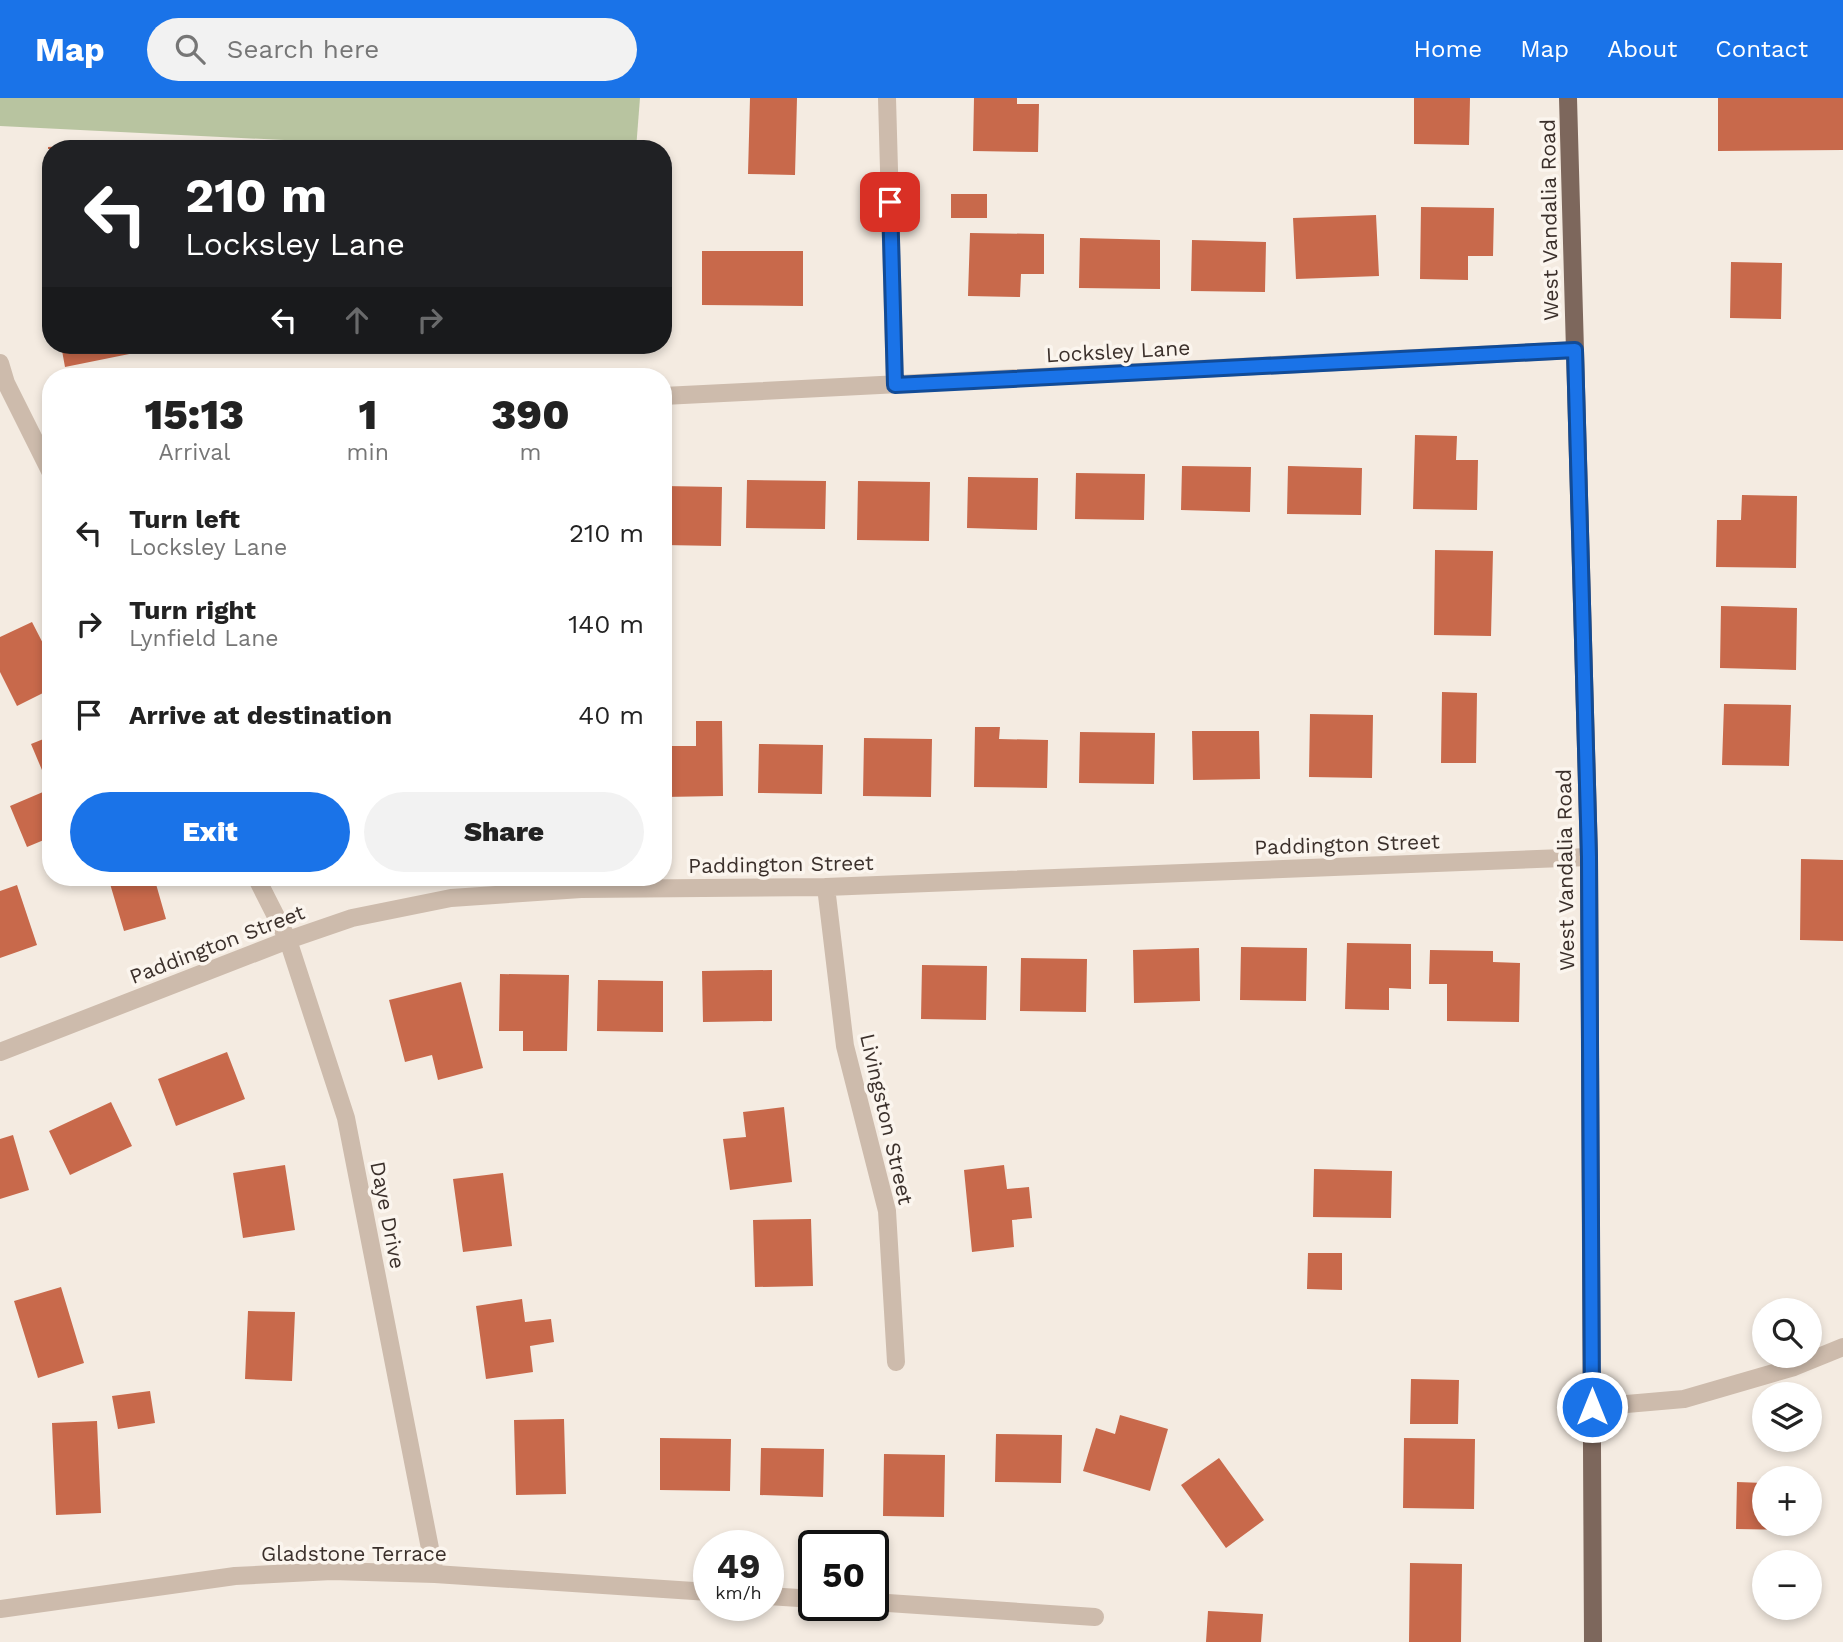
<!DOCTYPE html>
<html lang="en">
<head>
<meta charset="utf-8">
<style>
	:root { --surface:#fff; --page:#f2f2f2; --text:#222; --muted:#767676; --accent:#1a73e8 }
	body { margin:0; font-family:"Work Sans",sans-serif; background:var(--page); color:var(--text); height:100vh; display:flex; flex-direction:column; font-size:26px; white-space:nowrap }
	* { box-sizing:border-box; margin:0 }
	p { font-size:23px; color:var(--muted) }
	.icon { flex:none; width:38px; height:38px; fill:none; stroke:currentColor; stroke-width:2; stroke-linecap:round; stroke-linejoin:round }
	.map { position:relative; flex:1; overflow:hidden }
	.details { position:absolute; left:42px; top:270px; width:630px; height:518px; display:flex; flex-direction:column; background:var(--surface); border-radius:28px; box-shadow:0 4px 10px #0003 }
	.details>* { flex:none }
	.top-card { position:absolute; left:42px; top:42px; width:630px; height:214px; border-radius:28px; box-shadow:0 4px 10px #0003; background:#202124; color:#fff; overflow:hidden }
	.controls { position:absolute; left:1752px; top:1200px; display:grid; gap:14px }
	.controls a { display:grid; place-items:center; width:70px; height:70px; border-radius:50%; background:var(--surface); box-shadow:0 4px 10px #0003; font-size:35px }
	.speed { position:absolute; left:693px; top:1432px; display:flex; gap:14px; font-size:35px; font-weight:700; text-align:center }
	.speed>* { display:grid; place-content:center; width:91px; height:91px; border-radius:50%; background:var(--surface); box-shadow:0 4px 10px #0003; line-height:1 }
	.speed small { font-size:18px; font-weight:400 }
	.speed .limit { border:4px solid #111; border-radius:10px; background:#fff; color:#111 }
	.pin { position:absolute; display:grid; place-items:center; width:60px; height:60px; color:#fff; margin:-30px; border-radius:14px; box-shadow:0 4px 10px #0006 }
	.me { position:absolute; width:77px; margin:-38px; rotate:0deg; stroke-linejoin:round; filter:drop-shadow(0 0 5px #0008) }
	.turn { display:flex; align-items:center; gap:24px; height:147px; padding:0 28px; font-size:32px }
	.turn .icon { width:91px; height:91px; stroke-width:2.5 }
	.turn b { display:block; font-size:49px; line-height:60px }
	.lanes { display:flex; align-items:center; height:66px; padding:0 28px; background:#0003; justify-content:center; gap:35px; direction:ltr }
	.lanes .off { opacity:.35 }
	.eta { display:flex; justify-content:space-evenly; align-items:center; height:119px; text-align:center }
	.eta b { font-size:42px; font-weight:800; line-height:49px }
	.primary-button { display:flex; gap:14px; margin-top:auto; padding:14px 28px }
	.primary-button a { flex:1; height:80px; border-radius:42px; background:var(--accent); color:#fff; font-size:28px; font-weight:800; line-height:80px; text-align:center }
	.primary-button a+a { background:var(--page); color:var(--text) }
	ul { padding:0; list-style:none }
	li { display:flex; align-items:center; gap:21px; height:91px; padding:0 28px }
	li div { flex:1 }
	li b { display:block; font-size:26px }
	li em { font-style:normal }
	header { display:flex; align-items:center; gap:42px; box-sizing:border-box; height:98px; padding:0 35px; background:var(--accent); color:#fff }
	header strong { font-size:33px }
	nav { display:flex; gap:38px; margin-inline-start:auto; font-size:24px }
	.search { width:490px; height:63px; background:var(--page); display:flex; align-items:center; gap:18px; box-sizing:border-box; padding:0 24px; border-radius:38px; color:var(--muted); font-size:26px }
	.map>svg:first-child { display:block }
	.green { fill:#b8c4a0 }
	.building { fill:#c8694b }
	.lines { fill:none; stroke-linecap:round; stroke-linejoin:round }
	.minor { stroke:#cdbbac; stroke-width:18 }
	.major { stroke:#7d675c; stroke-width:18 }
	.route-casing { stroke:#114b97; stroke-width:18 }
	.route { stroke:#1a73e8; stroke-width:12 }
	.labels { text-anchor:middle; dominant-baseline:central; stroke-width:7; stroke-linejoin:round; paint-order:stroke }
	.street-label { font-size:21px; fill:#3b302b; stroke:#fbf5ee }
</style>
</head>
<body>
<header>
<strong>Map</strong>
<div class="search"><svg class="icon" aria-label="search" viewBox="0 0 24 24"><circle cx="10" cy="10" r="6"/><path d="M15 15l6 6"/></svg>Search here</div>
<nav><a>Home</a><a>Map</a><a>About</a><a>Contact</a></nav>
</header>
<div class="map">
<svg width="1843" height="1544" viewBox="0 0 1843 1544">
	<rect width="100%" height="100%" fill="#f4ebe1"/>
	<!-- green -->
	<path class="green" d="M0,0H640L636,51H466L0,28Z"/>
	<!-- building -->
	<path class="building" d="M750,0H797L795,77L748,76Z
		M974,0H1017V6H1039L1038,54L973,53Z
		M1414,0H1470L1469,47L1414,46Z
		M1718,0H1843V52L1718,53Z
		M111,45V51H48V49Z
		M951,96H987V120H951Z
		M1421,109L1494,110L1493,158H1468V182L1420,181Z
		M1376,117L1379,178L1296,181L1293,120Z
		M970,135L1044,136V176H1021L1020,199L968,198Z
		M1080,140L1160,142V191L1079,190Z
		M1192,142L1266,144L1265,194L1191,193Z
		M702,153H803V208L702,207Z
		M1731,164L1782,165L1781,221L1730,220Z
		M61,247H153L154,251L65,269Z
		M1415,337L1457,338L1456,362H1478L1477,412L1413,411Z
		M1182,368L1251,369L1250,414L1181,412Z
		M1288,368L1362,370L1361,417L1287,416Z
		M1076,375L1145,376L1144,422L1075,421Z
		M968,379L1038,380L1037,432L967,430Z
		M747,382L826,383L825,431L746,430Z
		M858,383L930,384L929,443L857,442Z
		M663,388L722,389L721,448L663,447Z
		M1742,397L1797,398L1796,470L1716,469L1717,422H1741Z
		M1435,452L1493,453L1491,538L1434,537Z
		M1721,508L1797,510L1796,572L1720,570Z
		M32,524L51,561V591L17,608L0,574V539Z
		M1442,594L1477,595L1476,665H1441Z
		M1724,606L1791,607L1789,668L1722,667Z
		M1310,616L1373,617L1372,680L1309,679Z
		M696,623H722L723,698L663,699V648H696Z
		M975,629H1000L999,641L1048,642L1047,690L974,689Z
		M1192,633H1259L1260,681L1193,682Z
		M1080,634L1155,635L1154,686L1079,685Z
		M51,638V739L27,749L10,708L50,691L31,646Z
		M864,640L932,641L931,699L863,698Z
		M759,646L823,647L822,696L758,695Z
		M1801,761L1843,762V843L1800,842Z
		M108,779H154L166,821L124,833Z
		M17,787L37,847L0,860V793Z
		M1347,845L1411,846V891L1389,890V912L1345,911Z
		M1241,849L1307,850L1306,903L1240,902Z
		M1199,850L1200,903L1134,905L1133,852Z
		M1430,852L1493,853V864L1520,865L1519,924L1447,923V886H1429Z
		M1021,860L1087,861L1086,914L1020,913Z
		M922,867L987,868L986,922L921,921Z
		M772,872V923L703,924L702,873Z
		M500,876L569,877L567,953H523V933H499Z
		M598,882L663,883V934L597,933Z
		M461,884L483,970L438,982L432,957L405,964L389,902Z
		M227,954L245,1001L176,1028L158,981Z
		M111,1004L132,1048L70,1077L49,1033Z
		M784,1009L792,1084L730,1092L723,1041L746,1039L743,1014Z
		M13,1037L29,1092L0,1101V1041Z
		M285,1067L295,1132L243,1140L233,1075Z
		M1004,1067L1007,1091L1029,1089L1032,1120L1012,1122L1014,1149L972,1154L964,1072Z
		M1314,1071L1392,1073L1391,1120L1313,1119Z
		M503,1075L512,1148L463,1154L453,1081Z
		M811,1121L813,1188L755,1189L753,1122Z
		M1308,1155H1342V1192L1307,1191Z
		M61,1189L84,1265L38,1280L14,1203Z
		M522,1201L525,1224L551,1221L554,1244L530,1248L533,1274L486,1281L476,1208Z
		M248,1213L295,1214L292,1283L245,1281Z
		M1411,1281L1459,1282L1458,1326H1410Z
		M150,1293L155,1325L118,1331L112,1298Z
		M1120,1317L1168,1331L1150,1393L1083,1373L1096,1330L1115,1336Z
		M564,1321L566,1396L516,1397L514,1322Z
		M97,1323L101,1415L56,1417L52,1325Z
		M996,1336L1062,1337L1061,1385L995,1384Z
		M660,1340L731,1341L730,1393L660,1392Z
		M1404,1340L1475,1341L1474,1411L1403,1410Z
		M761,1350L824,1351L823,1399L760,1397Z
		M884,1356L945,1357L944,1419L883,1418Z
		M1219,1360L1264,1422L1226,1450L1181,1387Z
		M1737,1384L1764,1385V1426H1788V1432L1736,1431Z
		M1410,1465L1462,1466L1461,1544H1409Z
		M1208,1513L1263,1516L1261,1544H1206Z"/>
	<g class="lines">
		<!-- minor -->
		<path class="minor" d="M887,0L895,287
			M0,265L6,285L51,375
			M663,298L1575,252
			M256,779L288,842L346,1020L435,1476
			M826,789L845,948L887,1113L896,1264
			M0,954L288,842L352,820L451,800L581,791L826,789L1589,759
			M1592,1309L1684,1301L1794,1269L1843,1249
			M768,1498L814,1501
			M873,1504L1095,1519
			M0,1511L235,1478L332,1473L435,1476L709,1494"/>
		<!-- major -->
		<path class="major" d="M1568,0L1589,759L1593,1544"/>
	</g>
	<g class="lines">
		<defs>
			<path id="route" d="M890,104L895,287L1575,252L1589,759L1592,1309"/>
		</defs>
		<!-- route casing -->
		<use href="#route" class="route-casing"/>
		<!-- route -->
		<use href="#route" class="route"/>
	</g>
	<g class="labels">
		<!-- street labels -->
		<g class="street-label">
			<text transform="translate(1549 122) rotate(-91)">West Vandalia Road</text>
			<text transform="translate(1118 253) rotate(-3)">Locksley Lane</text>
			<text transform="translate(1347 746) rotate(-2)">Paddington Street</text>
			<text transform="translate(781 766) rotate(-1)">Paddington Street</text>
			<text transform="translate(1565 772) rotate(-91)">West Vandalia Road</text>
			<text transform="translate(217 846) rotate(-21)">Paddington Street</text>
			<text transform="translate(887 1021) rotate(77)">Livingston Street</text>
			<text transform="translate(388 1117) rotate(79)">Daye Drive</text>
			<text x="354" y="1455">Gladstone Terrace</text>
		</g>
	</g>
</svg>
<div class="controls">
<a><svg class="icon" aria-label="search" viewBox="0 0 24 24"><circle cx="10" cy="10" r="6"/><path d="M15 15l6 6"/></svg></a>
<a><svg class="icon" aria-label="layers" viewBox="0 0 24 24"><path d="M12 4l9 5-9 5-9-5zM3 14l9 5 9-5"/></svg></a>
<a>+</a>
<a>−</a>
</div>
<div class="speed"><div>49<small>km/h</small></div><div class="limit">50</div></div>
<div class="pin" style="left:890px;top:104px;background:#d93025"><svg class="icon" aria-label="arrive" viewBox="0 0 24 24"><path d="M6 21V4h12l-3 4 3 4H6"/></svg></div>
<svg class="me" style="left:1592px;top:1309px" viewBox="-20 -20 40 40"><circle r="17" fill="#1a73e8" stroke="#fff" stroke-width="3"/><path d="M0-11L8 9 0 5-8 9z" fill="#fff"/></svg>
<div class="top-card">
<div class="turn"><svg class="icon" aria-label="left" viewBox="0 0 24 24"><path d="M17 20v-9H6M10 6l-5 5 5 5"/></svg><div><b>210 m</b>Locksley Lane</div></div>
<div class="lanes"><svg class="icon" aria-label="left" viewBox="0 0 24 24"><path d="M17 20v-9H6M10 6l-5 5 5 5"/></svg><svg class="icon off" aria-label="ahead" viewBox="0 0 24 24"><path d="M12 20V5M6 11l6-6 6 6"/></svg><svg class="icon off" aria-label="right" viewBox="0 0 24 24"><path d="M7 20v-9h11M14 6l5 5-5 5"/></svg></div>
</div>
<section class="details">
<div class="eta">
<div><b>15:13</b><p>Arrival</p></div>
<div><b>1</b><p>min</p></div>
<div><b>390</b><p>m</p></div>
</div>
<ul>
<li><svg class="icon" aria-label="left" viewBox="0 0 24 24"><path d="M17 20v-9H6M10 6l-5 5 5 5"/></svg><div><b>Turn left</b><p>Locksley Lane</p></div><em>210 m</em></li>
<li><svg class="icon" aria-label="right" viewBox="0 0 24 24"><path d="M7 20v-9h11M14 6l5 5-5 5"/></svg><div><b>Turn right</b><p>Lynfield Lane</p></div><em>140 m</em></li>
<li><svg class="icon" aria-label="arrive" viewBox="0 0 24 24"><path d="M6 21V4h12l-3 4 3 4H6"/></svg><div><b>Arrive at destination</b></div><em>40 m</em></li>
</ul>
<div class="primary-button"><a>Exit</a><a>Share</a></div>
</section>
</div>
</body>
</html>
